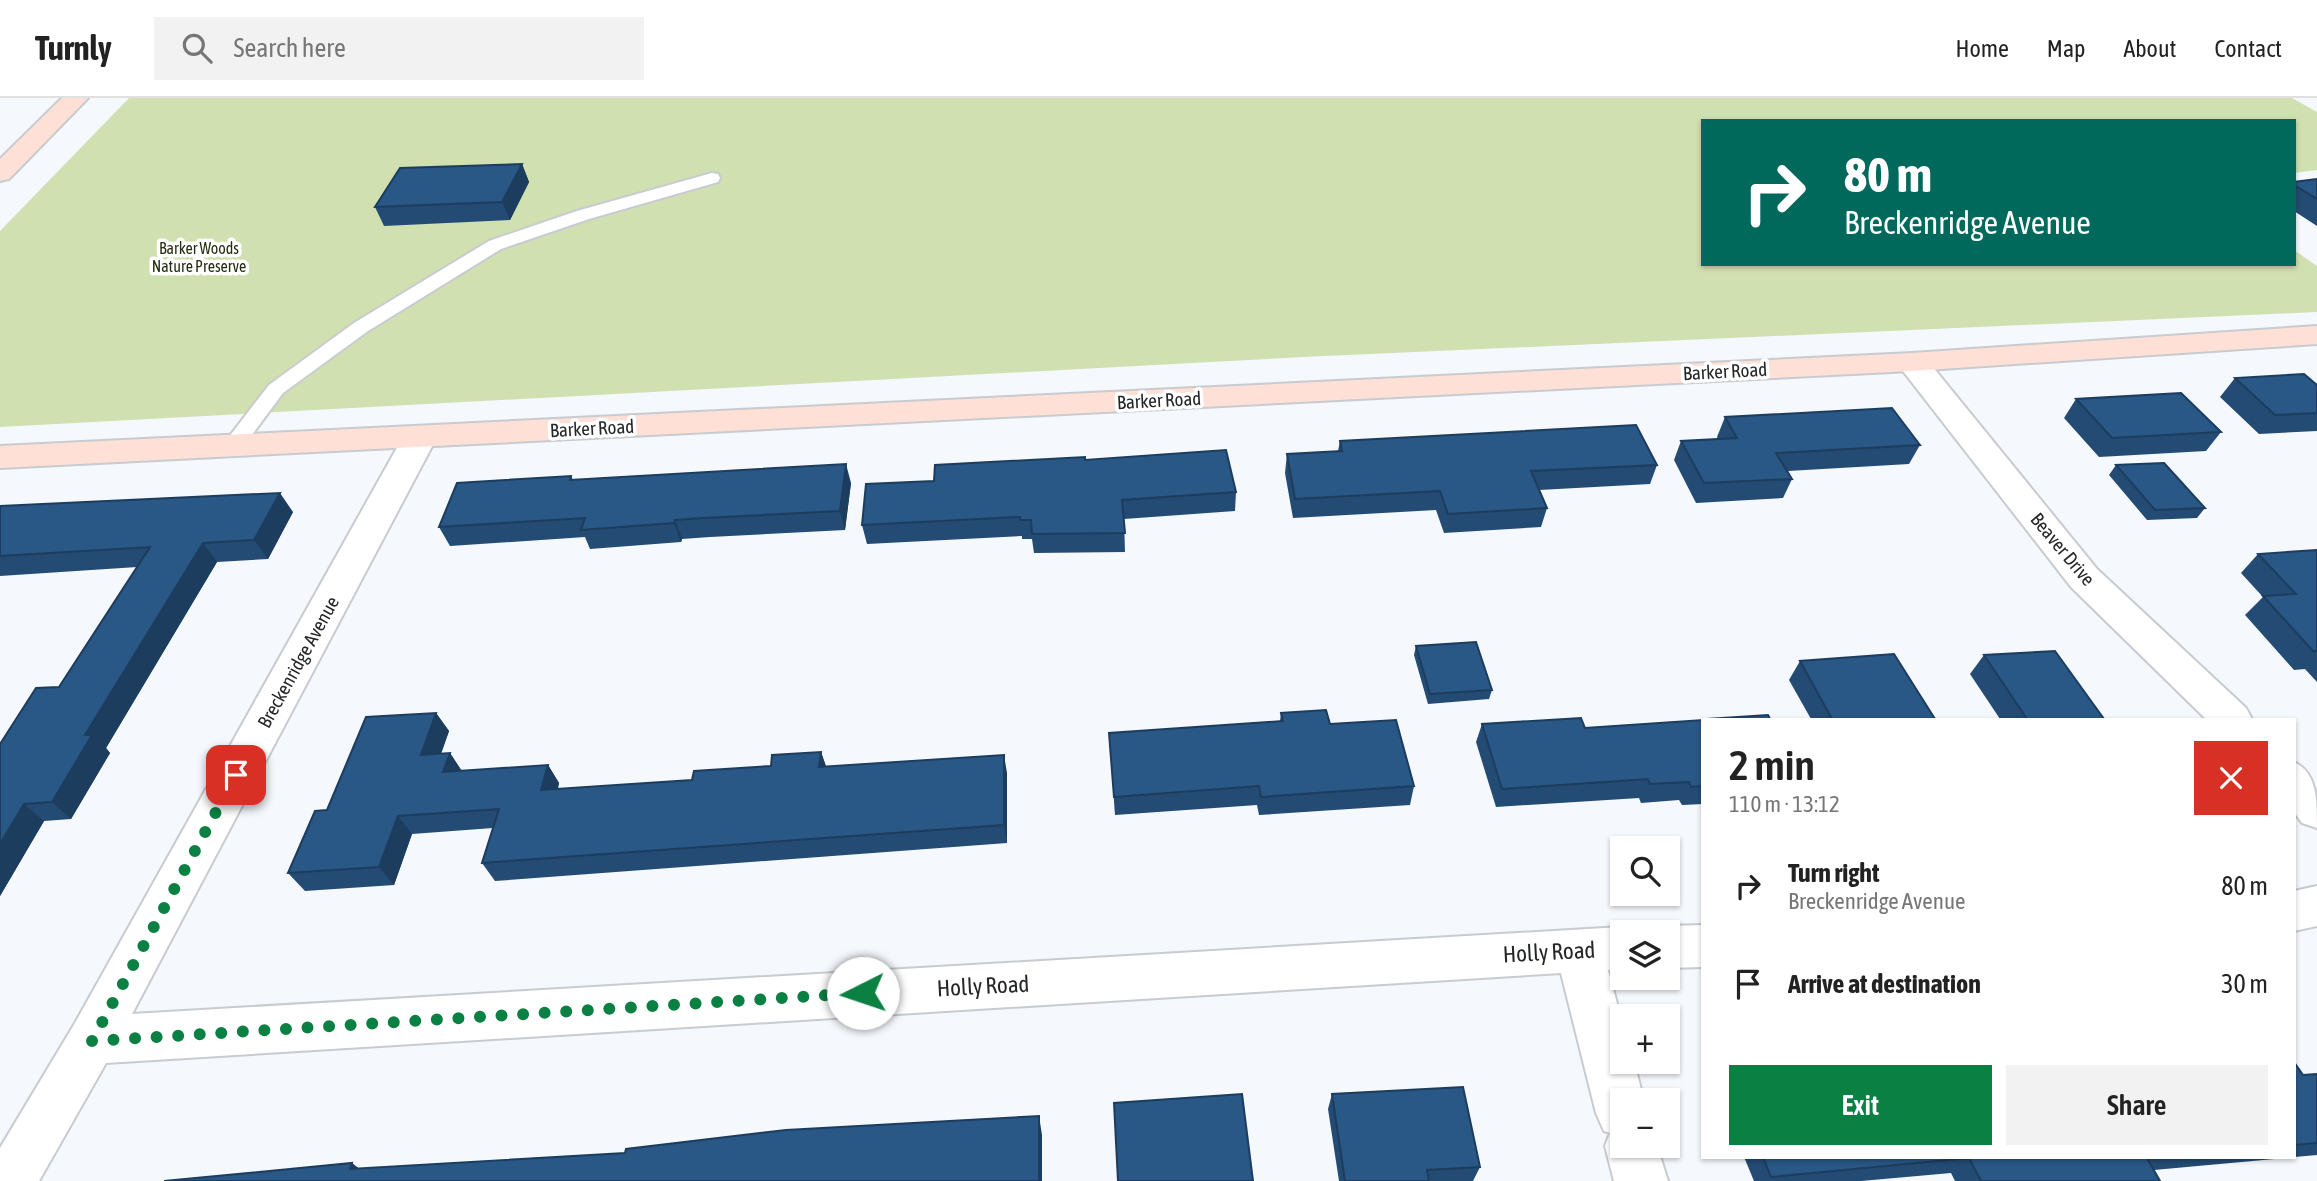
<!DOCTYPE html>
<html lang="en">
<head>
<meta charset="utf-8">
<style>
	:root { --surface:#fff; --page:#f2f2f2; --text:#222; --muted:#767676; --line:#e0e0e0; --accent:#0b8043 }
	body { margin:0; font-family:"Asap Condensed",sans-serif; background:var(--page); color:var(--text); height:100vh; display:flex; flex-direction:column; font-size:26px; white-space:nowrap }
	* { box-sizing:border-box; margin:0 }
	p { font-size:23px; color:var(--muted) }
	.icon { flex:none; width:38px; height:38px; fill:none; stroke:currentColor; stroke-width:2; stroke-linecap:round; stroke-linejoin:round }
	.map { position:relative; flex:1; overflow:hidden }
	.details { position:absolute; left:1701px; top:620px; width:595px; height:441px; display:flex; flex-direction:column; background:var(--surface); border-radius:0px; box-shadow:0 2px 5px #0004 }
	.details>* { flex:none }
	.banner { position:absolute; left:1701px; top:21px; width:595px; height:147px; border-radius:0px; box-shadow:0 2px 5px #0004; background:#00695c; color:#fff; overflow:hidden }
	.tools { position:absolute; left:1610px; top:738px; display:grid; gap:14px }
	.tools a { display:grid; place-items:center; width:70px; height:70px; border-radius:0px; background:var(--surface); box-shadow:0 2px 5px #0004; font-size:35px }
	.pin { position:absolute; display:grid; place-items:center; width:60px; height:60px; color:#fff; margin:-30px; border-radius:14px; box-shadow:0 4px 10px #0006 }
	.me { position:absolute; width:77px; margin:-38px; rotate:266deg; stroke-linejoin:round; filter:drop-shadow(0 0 5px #0008) }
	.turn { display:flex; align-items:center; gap:24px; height:147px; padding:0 28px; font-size:32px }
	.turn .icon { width:91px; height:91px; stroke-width:2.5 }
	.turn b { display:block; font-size:49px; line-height:60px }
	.round { display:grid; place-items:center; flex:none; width:74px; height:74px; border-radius:0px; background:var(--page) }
	.overview { display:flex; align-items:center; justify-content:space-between; height:119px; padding:0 28px }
	h1 { font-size:42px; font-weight:600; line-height:52px }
	.cta { display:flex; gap:14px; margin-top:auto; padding:14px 28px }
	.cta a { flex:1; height:80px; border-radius:0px; background:var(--accent); color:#fff; font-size:28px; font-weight:600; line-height:80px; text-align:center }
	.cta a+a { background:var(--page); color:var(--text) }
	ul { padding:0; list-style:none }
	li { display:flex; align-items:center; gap:21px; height:98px; padding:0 28px }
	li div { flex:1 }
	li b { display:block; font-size:26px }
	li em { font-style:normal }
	header { display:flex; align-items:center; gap:42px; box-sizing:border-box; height:98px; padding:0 35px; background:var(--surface); border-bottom:2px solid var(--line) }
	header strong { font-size:33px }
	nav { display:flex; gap:38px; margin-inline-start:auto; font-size:24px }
	.search { width:490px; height:63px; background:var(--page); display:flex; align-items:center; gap:18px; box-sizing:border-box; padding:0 24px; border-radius:0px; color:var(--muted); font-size:26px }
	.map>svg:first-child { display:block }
	.green { fill:#d1e0b1 }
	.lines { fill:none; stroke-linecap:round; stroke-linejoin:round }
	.lane-casing { stroke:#c8cbcf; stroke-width:4 }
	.street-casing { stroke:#c8cbcf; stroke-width:4 }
	.secondary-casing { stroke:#c8cbcf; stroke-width:4 }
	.lane { fill:#fff; fill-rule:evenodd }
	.street { fill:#fff; fill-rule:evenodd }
	.secondary { fill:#fee0d7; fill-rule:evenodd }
	.wall { fill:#234b73 }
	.shaded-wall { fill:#1d3d5e }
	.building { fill:#295786; stroke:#1d3d5e; stroke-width:2 }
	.route { stroke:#0b8043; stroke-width:12; stroke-dasharray:0 21.6 }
	.labels { text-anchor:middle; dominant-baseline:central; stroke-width:7; stroke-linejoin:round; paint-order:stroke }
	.far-park-label { font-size:16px; fill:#252d10; stroke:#fff }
	.street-label { font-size:19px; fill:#242627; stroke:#fff }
	.near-street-label { font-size:23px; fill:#242627; stroke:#fff }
</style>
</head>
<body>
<header>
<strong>Turnly</strong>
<div class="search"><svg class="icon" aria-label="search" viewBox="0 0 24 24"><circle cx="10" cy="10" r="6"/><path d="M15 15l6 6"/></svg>Search here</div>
<nav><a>Home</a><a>Map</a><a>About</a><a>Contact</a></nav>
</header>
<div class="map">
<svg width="2317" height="1083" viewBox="0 0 2317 1083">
	<rect width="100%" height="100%" fill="#f5f8fd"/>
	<!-- green -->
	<path class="green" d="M129,0H2292L2317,14V72L2294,75V23H1703V166H2294V152L2317,168V214L1303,259L0,329V133Z"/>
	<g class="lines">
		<defs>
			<path id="lane" d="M712,75L718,76L720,80L718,84L589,121L501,151L368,233L283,295L240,353H226L222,348L269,287L354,225L489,143L577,113Z"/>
			<path id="street" d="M1912,255L1923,257L2097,471L2246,610L2252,621H2206L2071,489L1896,264L1901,257Z
				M420,328L432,332L437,339L132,916L1622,829L1638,835H1622V871L1608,872L1622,924V964H1634L1644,1003H1622V1048H1657L1668,1083H1614L1605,1048L1610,1035L1604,1033L1596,1015L1561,875L106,965L39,1083H0V1050L75,925L403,339L408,332Z
				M2294,664C2317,675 2317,700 2317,730L2302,725L2294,714Z
				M2317,788V828L2294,833V793Z
				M1703,827V869L1668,870V835L1651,834L1668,828Z"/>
			<path id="secondary" d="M62,0H88L9,81L0,83V61Z
				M2317,228V246L1912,273L0,370V348L1912,255Z"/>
		</defs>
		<!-- lane casing -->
		<use href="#lane" class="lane-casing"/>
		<!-- street casing -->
		<use href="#street" class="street-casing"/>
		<!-- secondary casing -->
		<use href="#secondary" class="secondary-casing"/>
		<!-- lane -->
		<use href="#lane" class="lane"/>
		<!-- street -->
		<use href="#street" class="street"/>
		<!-- secondary -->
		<use href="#secondary" class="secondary"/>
	</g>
	<!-- wall -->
	<path class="wall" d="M522,66L529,84L510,122L384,128L375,109Z
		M2317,81V128L2294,113V84Z
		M2235,280L2317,287V333L2259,336L2220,299Z
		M2076,301L2221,334L2206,353L2099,359L2064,320Z
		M1725,319L1920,347L1909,366L1788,373L1792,381L1783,400L1696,405L1674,362L1681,343L1718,341L1717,339Z
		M1340,343L1657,367L1650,386L1539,392L1547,410L1541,429L1444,435L1436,412L1293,420L1285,375L1287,356L1338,353Z
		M1085,362L1236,394L1235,413L1124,421L1125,454L1034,455L1032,441H1022V438L867,446L862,427Z
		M2116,367L2205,410L2197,420L2147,422L2109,377Z
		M571,378L573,382L851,385L845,432L710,439L682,441L681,444L590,451L585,439L450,448L439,429Z
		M0,408L293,414L268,461L217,464L106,650L110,655L71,721L44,723L0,798V646L59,589L137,469L0,478Z
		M2317,452V584L2305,571L2294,572L2245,517L2263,499L2241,475L2258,456Z
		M1416,548L1492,592L1489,601L1428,606L1414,557Z
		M1984,557L2104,621H2000L1970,576Z
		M1800,563L1935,621H1811L1789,582Z
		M436,615L449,633L441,656L450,655L462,673L548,667L559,685L558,691L692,682L771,668L821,654L826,668L1007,675V745L495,783L482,765L493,730L412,736L394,787L305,793L288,775L327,712Z
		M1281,615L1330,626L1414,688L1410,707L1259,717L1257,707L1115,717L1109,635L1280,623Z
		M1703,622V706L1682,707L1679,702L1641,705L1639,700L1496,709L1476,644L1482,626L1585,630Z
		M2294,964L2303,977L2317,976V1057L2154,1072L2160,1083H1955L1951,1075L1861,1083H1754L1744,1059H2294Z
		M1332,996L1480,1069L1473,1083H1339L1328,1011Z"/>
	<!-- shaded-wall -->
	<path class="shaded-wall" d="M522,66L529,84L510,122L502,104Z
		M846,366L851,385L845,432L840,413Z
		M280,395L293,414L268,461L254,442Z
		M675,422L682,441L681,444L674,425Z
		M203,445L217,464L106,650L110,655L71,721L52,704L85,637Z
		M436,615L449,633L434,675L421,657Z
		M821,654L827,672L819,669Z
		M450,655L462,674H443Z
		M1004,657L1007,675V745L1004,727Z
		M548,667L559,685L552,710L541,692Z
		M24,706L44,723L0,798V746Z
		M398,718L412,736L394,787L379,769Z
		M1039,1018L1042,1037V1083H1039Z
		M352,1065L374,1082L350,1071Z"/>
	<!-- building -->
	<path class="building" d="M522,66L502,104L375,109L400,70Z
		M2317,81V101L2294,87V84Z
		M2304,276L2317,287V315L2275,317L2235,280Z
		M2181,295L2221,334L2112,340L2076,301Z
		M1892,310L1920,347L1776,355L1792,381L1704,385L1681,343L1737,340L1725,319Z
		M1636,327L1657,367L1531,373L1547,410L1448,416L1440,393L1295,401L1287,356L1342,353L1340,343Z
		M1226,352L1236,394L1122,402L1125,435L1032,436L1031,422H1020V419L862,427L866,386L934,383L935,367L1085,359V362Z
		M2164,365L2205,410L2155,412L2116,367Z
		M846,366L840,413L703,420L675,422L674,425L581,432L585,420L439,429L457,385L571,378L570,382Z
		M280,395L254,442L203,445L85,637H92L52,704L24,706L0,746V646L36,590L59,589L150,449L0,458V408Z
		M2317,452V553H2313L2263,498L2296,496L2258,456Z
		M1476,544L1492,592L1430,596L1416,548Z
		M2055,553L2104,621H2027L1984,557Z
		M1894,556L1935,621H1832L1800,563Z
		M1326,612L1330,626L1396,622L1414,688L1261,699L1259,688L1114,699L1109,635L1283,623L1281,615Z
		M436,615L421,657L450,655L443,674L548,667L541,692L692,682L694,673L771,668L772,657L821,654L819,669L1004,657V727L482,765L499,711L398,718L379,769L288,775L315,713L327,712L366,619Z
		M1768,617L1770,621H1707Z
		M1581,620L1585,630L1703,622V688L1691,689L1689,684L1650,686L1648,681L1502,691L1482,626Z
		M2294,964L2303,977L2317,976V1045L2294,1047Z
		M1463,989L1480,1069L1427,1072L1429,1083H1345L1332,996Z
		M1242,996L1253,1083H1118L1114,1005Z
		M1039,1018V1083H164L352,1065L350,1071L625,1055L626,1051L786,1032Z
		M1763,1059H2165L2147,1060L2160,1083H1981L1969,1060L1771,1079Z"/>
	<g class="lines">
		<!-- route -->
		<path class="route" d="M236,677L92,943L863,895"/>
	</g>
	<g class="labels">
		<!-- far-park labels -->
		<g class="far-park-label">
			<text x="199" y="150">Barker Woods<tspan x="199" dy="18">Nature Preserve</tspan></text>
		</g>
		<!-- street labels -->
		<g class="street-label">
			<text transform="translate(1725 273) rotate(-3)">Barker Road</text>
			<text transform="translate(1159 302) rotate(-3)">Barker Road</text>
			<text transform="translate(592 330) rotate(-3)">Barker Road</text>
			<text transform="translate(2063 451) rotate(50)">Beaver Drive</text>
			<text transform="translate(298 564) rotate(-61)">Breckenridge Avenue</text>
		</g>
		<!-- near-street labels -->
		<g class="near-street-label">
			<text transform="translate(1549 854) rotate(-3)">Holly Road</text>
			<text transform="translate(983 888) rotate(-3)">Holly Road</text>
		</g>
	</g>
</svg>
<div class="tools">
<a><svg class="icon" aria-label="search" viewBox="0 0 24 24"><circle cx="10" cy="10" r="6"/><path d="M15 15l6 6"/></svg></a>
<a><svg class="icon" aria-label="layers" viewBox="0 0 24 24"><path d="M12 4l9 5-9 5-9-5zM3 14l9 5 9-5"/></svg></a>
<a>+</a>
<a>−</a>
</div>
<div class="pin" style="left:236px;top:677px;background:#d93025"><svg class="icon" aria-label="arrive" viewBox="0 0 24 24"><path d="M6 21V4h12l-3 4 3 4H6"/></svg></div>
<svg class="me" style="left:863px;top:895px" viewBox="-20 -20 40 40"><circle r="19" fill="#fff"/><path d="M0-13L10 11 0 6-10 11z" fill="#0b8043"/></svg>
<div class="banner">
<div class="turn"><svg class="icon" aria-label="right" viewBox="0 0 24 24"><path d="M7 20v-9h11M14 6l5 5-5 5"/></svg><div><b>80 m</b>Breckenridge Avenue</div></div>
</div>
<section class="details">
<div class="overview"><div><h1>2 min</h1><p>110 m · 13:12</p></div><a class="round" style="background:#d93025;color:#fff"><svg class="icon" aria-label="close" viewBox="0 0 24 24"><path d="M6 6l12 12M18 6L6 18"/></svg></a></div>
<ul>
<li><svg class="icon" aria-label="right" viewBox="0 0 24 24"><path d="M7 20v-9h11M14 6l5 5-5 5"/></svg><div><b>Turn right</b><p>Breckenridge Avenue</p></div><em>80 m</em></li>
<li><svg class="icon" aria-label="arrive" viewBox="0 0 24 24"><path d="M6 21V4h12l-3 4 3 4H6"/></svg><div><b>Arrive at destination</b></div><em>30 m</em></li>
</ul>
<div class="cta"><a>Exit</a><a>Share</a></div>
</section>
</div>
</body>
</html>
